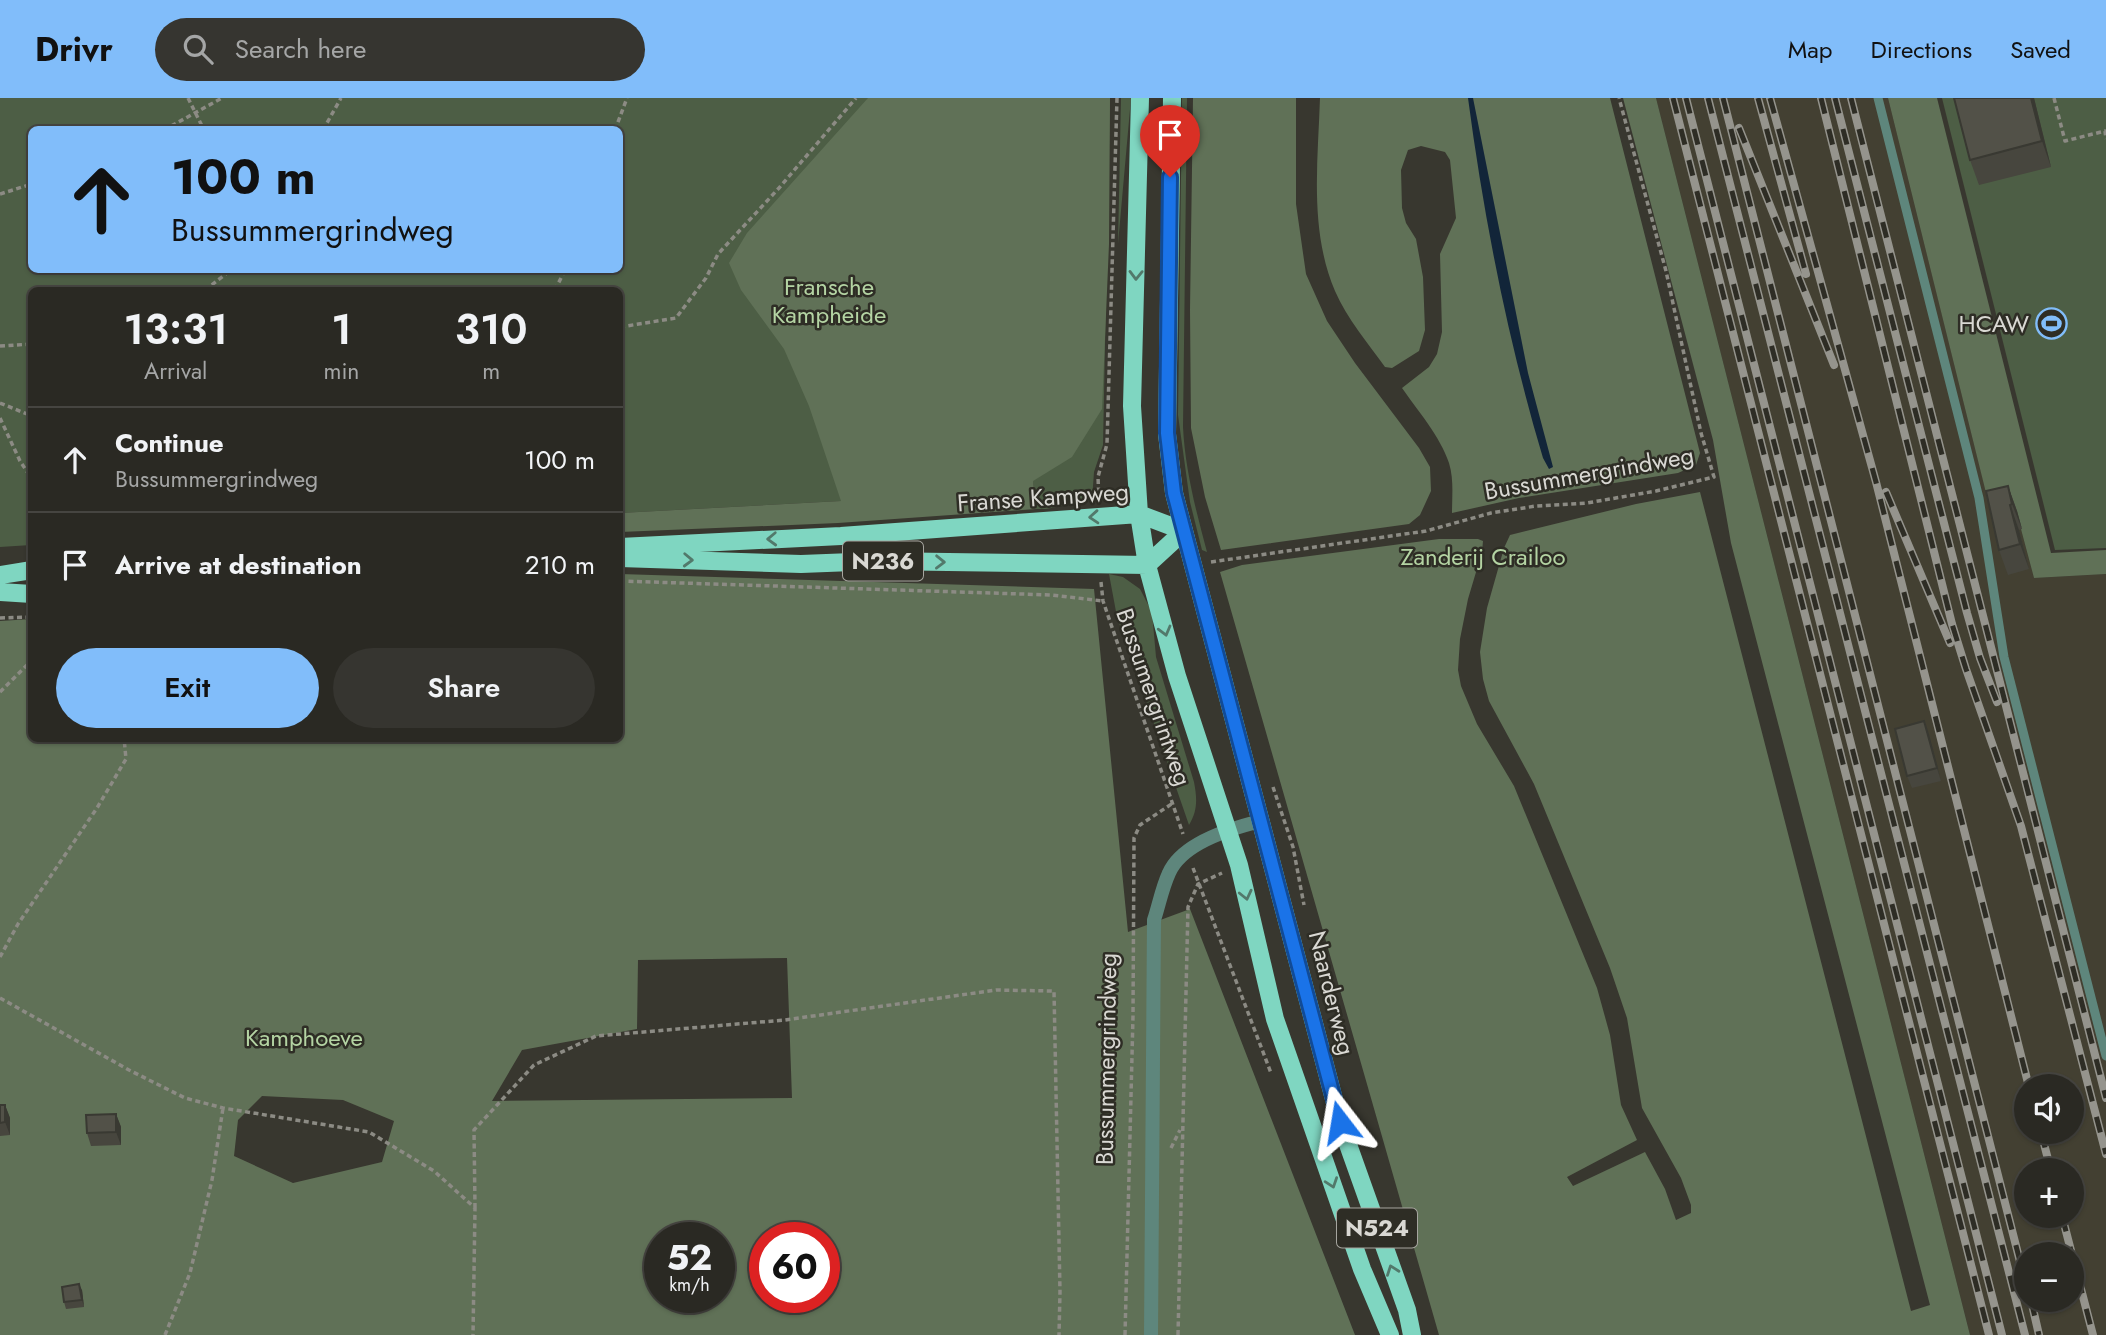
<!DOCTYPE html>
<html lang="en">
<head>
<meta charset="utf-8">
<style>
	:root { --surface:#2a2923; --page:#363530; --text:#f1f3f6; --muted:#a5a6a6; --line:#464541; --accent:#81bdfa }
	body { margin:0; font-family:Jost,sans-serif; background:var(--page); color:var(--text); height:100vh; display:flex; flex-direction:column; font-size:26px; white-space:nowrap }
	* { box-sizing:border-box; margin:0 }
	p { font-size:23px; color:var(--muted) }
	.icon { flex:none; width:38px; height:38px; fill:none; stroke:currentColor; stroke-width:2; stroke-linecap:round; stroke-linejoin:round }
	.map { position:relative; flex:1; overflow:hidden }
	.sheet { position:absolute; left:28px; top:189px; width:595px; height:455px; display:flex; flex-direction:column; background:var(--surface); border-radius:10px; box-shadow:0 2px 5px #0004,0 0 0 2px var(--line) }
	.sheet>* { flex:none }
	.top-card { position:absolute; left:28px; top:28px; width:595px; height:147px; border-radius:10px; box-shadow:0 2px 5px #0004,0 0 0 2px var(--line); background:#81bdfa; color:#111; overflow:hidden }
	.tools { position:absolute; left:2014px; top:976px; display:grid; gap:14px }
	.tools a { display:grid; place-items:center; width:70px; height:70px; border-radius:50%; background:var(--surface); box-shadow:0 2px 5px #0004,0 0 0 2px var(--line); font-size:35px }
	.speed { position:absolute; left:644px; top:1124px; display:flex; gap:14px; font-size:35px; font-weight:700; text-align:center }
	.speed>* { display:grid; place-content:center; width:91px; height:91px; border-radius:50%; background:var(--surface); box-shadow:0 2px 5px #0004,0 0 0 2px var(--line); line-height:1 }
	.speed small { font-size:18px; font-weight:400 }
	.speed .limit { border:10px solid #d22; background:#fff; color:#111 }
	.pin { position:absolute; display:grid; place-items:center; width:60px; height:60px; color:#fff; margin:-72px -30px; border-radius:50% 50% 50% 0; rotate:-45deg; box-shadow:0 0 7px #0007 }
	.pin .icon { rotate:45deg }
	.me { position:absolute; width:77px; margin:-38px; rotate:346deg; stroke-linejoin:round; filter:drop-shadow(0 0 5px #0008) }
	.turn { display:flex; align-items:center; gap:24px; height:147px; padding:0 28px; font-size:32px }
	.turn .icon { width:91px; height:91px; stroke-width:2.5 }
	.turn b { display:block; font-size:49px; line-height:60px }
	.eta { display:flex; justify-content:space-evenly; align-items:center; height:119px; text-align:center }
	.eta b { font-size:42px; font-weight:600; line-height:49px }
	.action { display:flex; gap:14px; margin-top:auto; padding:14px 28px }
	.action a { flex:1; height:80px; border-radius:42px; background:var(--accent); color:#111; font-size:28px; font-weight:600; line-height:80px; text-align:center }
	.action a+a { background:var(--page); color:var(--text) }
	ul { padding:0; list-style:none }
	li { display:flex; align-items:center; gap:21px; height:105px; padding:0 28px; border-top:2px solid var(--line) }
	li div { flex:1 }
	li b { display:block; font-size:26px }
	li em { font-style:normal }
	header { display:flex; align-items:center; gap:42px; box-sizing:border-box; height:98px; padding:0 35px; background:var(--accent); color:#111 }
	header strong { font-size:33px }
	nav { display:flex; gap:38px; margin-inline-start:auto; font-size:24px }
	.search { width:490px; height:63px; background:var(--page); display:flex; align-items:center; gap:18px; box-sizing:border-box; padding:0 24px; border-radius:38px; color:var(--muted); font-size:26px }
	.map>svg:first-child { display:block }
	.built { fill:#434032; fill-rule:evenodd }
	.green { fill:#4d5e45; fill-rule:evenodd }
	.forest { fill:#607157; fill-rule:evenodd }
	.water { fill:#122539 }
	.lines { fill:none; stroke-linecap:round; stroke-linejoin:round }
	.path { stroke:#8c8b84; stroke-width:3.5; stroke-dasharray:5 3.5; stroke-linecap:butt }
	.lane { stroke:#5e867c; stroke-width:9 }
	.street { stroke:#5e867c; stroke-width:14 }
	.primary { stroke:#7fd6c1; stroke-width:18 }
	.rail-casing { stroke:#95948d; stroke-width:8 }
	.rail { stroke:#2e2d25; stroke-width:5; stroke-dasharray:16; stroke-linecap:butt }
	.wall { fill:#47463e }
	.shaded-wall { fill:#393932 }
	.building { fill:#525148; stroke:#393932; stroke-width:2 }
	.oneway { stroke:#52796b }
	.route-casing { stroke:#114b97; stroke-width:18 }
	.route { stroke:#1a73e8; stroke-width:12 }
	.labels { text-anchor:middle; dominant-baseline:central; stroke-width:5; stroke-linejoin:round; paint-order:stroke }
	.shield { fill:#2e2d25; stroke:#a6a59f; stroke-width:2 }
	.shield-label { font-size:23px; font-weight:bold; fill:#d9d8d3 }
	.park-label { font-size:24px; fill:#b4d4a3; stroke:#2e2d25 }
	.poi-label { font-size:24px; fill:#d9d8d3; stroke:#2e2d25; text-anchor:end }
	.street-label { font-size:24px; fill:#d9d8d3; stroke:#2e2d25 }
</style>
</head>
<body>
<header>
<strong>Drivr</strong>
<div class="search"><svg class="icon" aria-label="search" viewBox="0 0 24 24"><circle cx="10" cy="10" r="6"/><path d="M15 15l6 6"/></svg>Search here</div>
<nav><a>Map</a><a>Directions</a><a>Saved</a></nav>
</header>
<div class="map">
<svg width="2106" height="1237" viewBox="0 0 2106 1237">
	<rect width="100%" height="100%" fill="#38372f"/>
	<!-- built -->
	<path class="built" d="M1656,0H1888L1994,426L2018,420L2034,480L2106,476V1237H1970ZM2026,989H2072V1034H2026ZM2026,1073H2072V1118H2026ZM2026,1157H2072V1202H2026Z"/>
	<!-- green -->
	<path class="green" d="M0,0H1110L1103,347L1094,374L1092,402L1046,411H1036L1033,384L841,403L620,415V192H32L31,447L0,449ZM32,32H620V172H32Z
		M1121,0H1131L1118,146Z
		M1182,0H1187L1183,329C1185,371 1196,413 1207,454L1202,452L1190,404L1178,317Z
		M1942,0H2106V450L2055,452Z
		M1109,476L1123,479L1140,491L1152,514L1156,559L1194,684C1197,700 1198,712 1189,727L1117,519Z"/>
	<!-- forest -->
	<path class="forest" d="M868,0H1110L1109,146L1102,311L1072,359L1033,383L1036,411L838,425L620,434V415L841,403L809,308L784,251L741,192L729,165L747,135Z
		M1193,0H1296V106L1306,176L1327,223L1355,265L1419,350L1430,369L1431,393L1420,417L1409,426L1221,452L1205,399L1191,330L1190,212Z
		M1320,0H1610L1700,355L1696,367L1678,375L1519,400L1452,415C1452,399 1454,381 1449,365C1440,338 1418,313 1402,290L1429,269L1437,256L1442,234L1440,156L1456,120L1450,62L1445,54L1421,48L1408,52L1401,72L1402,110L1406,125L1416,141L1423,179L1425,232L1419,253L1392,270L1385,269C1368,245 1347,221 1335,193C1309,132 1318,64 1320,0Z
		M1623,0H1656L1970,1237H1439L1220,474L1242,467L1439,441H1478L1483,443L1482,454L1468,501L1460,541L1458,572L1461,588L1477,626L1514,688L1597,890L1610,937L1621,1007L1637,1042L1567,1079L1573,1088L1645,1054L1665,1091L1676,1122L1691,1115V1107L1681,1080L1642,1010L1627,920L1610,870L1534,686L1489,603L1483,581L1480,554L1487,510L1504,450L1510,437L1636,406L1700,394L1911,1213L1930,1207L1731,445L1713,342Z
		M1888,0H1937L2051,455L2106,452V476L2034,480L2018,420L1994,427Z
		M620,476L1094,491L1128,834L1190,811L1355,1237H0V523L31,521L32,640H620ZM787,860L792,1000L492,1003L522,952L637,931L638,862ZM262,998L343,1002L394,1023L382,1064L293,1085L234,1058L238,1022ZM660,1139H719V1199H660ZM765,1139H824V1199H765Z"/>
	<!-- water -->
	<path class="water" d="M1468,0H1473L1528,275L1553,369L1549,371L1543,360C1508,243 1484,121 1468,0Z"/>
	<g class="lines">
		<!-- path -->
		<path class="path" d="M188,0L204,32
			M2054,0L2065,43L2105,33L2106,41
			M164,32L222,0
			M323,32L341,0
			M615,32L627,0
			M0,96L32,86
			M205,192L231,172
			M555,192L565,172
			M620,229L676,220L706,180L718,156L779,90L856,0
			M0,248L32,246
			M0,305L32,318
			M0,320L20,363L32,381
			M1099,403L1098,379L1107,346L1117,0
			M1211,464L1426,433L1491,415L1536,408L1587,405L1656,393L1714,379L1701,335L1666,173L1619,0
			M620,483L1052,497L1103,503
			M1101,484L1103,503L1183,736
			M0,520L32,519
			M0,594L32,562
			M1273,689L1293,749L1304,807
			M1193,770L1271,975
			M0,859L18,826L97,710L126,661L124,640
			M0,900L129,972L185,1000L223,1010L369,1034L434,1073L475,1110L473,1237
			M1171,1050L1180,1032
			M475,1110L474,1032L534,967L596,938L785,922L996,892L1054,893L1060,1194L1059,1237
			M165,1237L190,1175L212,1082L223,1010
			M1125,1237L1133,918L1134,740L1140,727L1173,705
			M1178,1237L1188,809L1198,786L1222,775"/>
		<!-- lane -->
		<path class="lane" d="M1878,0L1979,400L2004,559L2106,958"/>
		<!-- street -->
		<path class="street" d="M1151,1237L1154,822C1159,807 1162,790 1169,775C1182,745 1232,730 1261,723"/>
		<!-- primary -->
		<path class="primary" d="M1140,0L1132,308L1139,416L1147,467L1177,578L1239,767L1275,921L1362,1171L1390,1237
			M1172,0L1167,336L1174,395L1340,1024L1407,1212L1412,1237
			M620,449L841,438L1139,416L1184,433
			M620,460L801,466L878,463L1147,467L1184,433
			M0,477L32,472
			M0,494L32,496"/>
		<defs>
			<path id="rail" d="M1673,0L1989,1237
				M1686,0L2002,1237
				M1708,0L2025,1237
				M1723,0L2026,1187
				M1758,0L1806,176
				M1770,0L1876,384L2029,989
				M1821,0L1952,526L1966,571L2021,728L2106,1056
				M1835,0L1967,515L1980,560L1997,604
				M1851,0L2106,1000
				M1739,30L1834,267
				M1886,394L1950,545
				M2041,1034L2051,1073
				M2062,1118L2093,1237
				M2031,1202L2039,1237"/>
		</defs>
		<!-- rail casing -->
		<use href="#rail" class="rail-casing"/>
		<!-- rail -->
		<use href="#rail" class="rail"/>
	</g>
	<!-- wall -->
	<path class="wall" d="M2034,0L2051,69L1979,87L1970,62Z
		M2008,388L2017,413L2022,431L2019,432L2029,471L2008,477L1999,452Z
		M1924,623L1929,636L1941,683L1912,690L1907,678Z
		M0,1007H5L10,1020V1037L0,1038Z
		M116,1016L121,1029V1047L91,1048L87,1035Z
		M82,1192L84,1209L66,1211L64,1204Z"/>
	<!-- shaded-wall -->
	<path class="shaded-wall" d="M2031,0H2034L2051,69L2042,43Z
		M2008,388L2017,413L2022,431L2012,406Z
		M2010,407L2019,432L2029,471L2020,446Z
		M1924,623L1929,636L1941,683L1937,670Z
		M5,1007L10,1020V1037L5,1024Z
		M116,1016L121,1029V1047L116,1034Z
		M79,1186L82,1192L84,1209L82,1202Z"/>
	<!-- building -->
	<path class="building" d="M1954,0H2031L2042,43L1970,62Z
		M2008,388L2012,406L2010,407L2020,446L1999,452L1986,393Z
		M1924,623L1937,670L1907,678L1895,631Z
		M0,1007H5V1024L0,1025Z
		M116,1016V1034L87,1035L86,1017Z
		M79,1186L82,1202L64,1204L62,1189Z"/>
	<!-- one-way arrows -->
	<defs><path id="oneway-chevron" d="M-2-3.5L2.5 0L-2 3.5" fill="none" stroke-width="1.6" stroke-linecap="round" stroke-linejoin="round" transform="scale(1.75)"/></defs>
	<g class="oneway">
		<use href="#oneway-chevron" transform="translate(1136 177) rotate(91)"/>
		<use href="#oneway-chevron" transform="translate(1094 419) rotate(176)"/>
		<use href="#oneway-chevron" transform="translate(772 441) rotate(178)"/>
		<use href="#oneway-chevron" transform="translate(688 462) rotate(2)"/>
		<use href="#oneway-chevron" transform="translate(940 464) rotate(1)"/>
		<use href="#oneway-chevron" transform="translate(1165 533) rotate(75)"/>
		<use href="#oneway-chevron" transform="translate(1246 797) rotate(77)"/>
		<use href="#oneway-chevron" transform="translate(1332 1085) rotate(71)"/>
		<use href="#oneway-chevron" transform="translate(1392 1172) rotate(-110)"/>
	</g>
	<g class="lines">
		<defs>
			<path id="route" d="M1170,79L1167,335L1174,395L1340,1024"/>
		</defs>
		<!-- route casing -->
		<use href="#route" class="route-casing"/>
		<!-- route -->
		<use href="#route" class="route"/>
	</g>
	<!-- icons -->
	<defs>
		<symbol id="stadium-ring" viewBox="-11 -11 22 22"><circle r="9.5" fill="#2e2d25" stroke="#81bdfa" stroke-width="1.5"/><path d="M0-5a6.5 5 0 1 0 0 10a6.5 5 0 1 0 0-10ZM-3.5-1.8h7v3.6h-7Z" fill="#81bdfa"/></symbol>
	</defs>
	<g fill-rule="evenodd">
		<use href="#stadium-ring" x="2034" y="208" width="35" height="35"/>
	</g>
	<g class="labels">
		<!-- shield labels -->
		<g class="shield">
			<rect x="843" y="443.5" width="80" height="39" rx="5"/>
			<rect x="1337" y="1110.5" width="80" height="39" rx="5"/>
		</g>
		<g class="shield-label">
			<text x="883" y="463">N236</text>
			<text x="1377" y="1130">N524</text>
		</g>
		<!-- park labels -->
		<g class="park-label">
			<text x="829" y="188">Fransche<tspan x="829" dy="28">Kampheide</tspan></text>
			<text x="1483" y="458">Zanderij Crailoo</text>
			<text x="304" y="939">Kamphoeve</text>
		</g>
		<!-- poi labels -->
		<g class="poi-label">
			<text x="2029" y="225">HCAW</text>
		</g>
		<!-- street labels -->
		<g class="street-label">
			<text transform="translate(1589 375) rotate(-10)">Bussummergrindweg</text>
			<text transform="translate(1043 399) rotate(-4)">Franse Kampweg</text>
			<text transform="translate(1154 599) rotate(71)">Bussumergrintweg</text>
			<text transform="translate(1332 895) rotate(76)">Naarderweg</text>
			<text transform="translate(1106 961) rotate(-89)">Bussummergrindweg</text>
		</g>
	</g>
</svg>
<div class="tools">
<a><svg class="icon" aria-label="sound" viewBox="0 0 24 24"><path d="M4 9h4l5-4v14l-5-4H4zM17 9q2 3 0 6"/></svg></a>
<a>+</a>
<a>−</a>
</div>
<div class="speed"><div>52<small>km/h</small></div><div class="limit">60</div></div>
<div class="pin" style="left:1170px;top:79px;background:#d93025"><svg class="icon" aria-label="arrive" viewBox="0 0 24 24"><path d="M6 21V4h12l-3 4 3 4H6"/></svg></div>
<svg class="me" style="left:1340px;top:1024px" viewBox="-20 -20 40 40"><path d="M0-17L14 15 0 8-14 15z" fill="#1a73e8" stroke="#fff" stroke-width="4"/></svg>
<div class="top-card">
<div class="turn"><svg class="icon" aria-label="ahead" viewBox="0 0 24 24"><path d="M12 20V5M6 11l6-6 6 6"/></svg><div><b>100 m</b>Bussummergrindweg</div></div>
</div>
<section class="sheet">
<div class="eta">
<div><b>13:31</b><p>Arrival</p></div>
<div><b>1</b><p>min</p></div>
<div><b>310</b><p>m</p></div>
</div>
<ul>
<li><svg class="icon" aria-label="ahead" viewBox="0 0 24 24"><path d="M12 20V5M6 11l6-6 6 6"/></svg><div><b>Continue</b><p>Bussummergrindweg</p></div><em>100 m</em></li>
<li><svg class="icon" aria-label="arrive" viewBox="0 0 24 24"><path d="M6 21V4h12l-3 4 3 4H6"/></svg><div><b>Arrive at destination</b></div><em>210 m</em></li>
</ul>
<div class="action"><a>Exit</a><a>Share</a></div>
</section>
</div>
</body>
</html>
